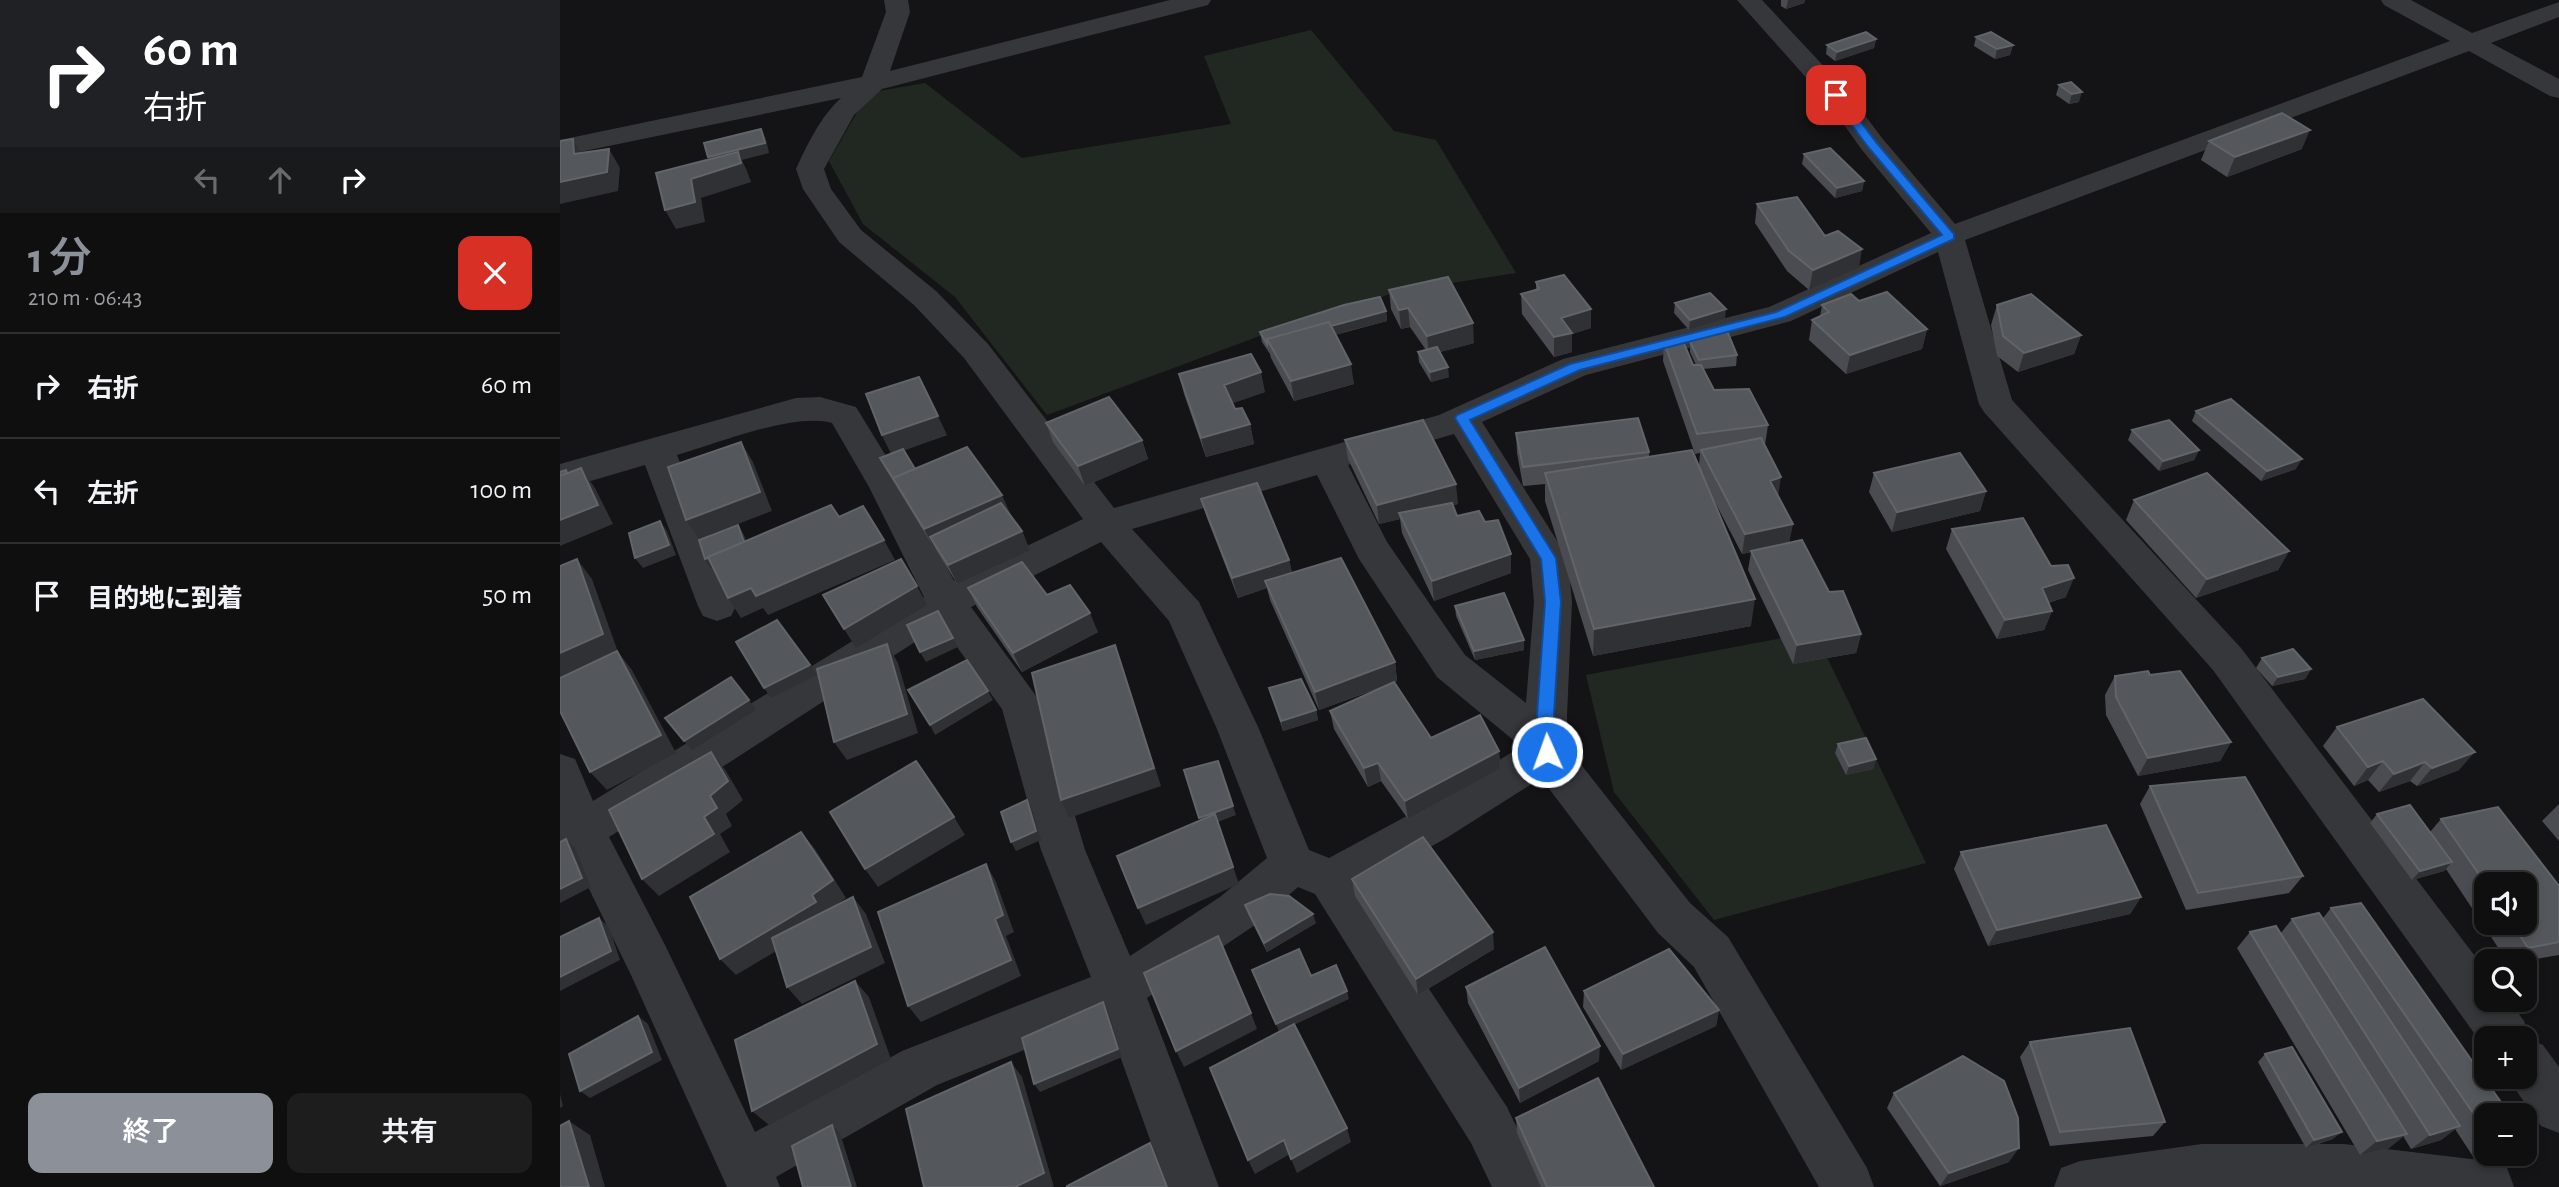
<!DOCTYPE html>
<html lang="ja">
<head>
<meta charset="utf-8">
<style>
	:root { --surface:#0f0f10; --page:#1d1d1e; --text:#f1f3f6; --muted:#9b9c9f; --line:#2f2f30; --accent:#8c9099 }
	body { margin:0; font-family:"Alegreya Sans","Noto Sans JP",sans-serif; background:var(--page); color:var(--text); height:100vh; display:flex; flex-direction:column; font-size:26px; white-space:nowrap }
	* { box-sizing:border-box; margin:0 }
	p { font-size:23px; color:var(--muted) }
	.icon { flex:none; width:38px; height:38px; fill:none; stroke:currentColor; stroke-width:2; stroke-linecap:round; stroke-linejoin:round }
	.map { position:relative; flex:1; overflow:hidden }
	.drawer { display:flex; flex-direction:column; background:var(--surface); width:560px }
	.drawer>* { flex:none }
	.banner { background:#202124; color:#fff; overflow:hidden }
	.controls { position:absolute; left:1914px; top:872px; display:grid; gap:14px }
	.controls a { display:grid; place-items:center; width:63px; height:63px; border-radius:14px; background:var(--surface); box-shadow:0 4px 10px #0003,0 0 0 2px var(--line); font-size:35px }
	.pin { position:absolute; display:grid; place-items:center; width:60px; height:60px; color:#fff; margin:-30px; border-radius:14px; box-shadow:0 4px 10px #0006 }
	.me { position:absolute; width:77px; margin:-38px; rotate:358deg; stroke-linejoin:round; filter:drop-shadow(0 0 5px #0008) }
	.turn { display:flex; align-items:center; gap:24px; height:147px; padding:0 28px; font-size:32px }
	.turn .icon { width:91px; height:91px; stroke-width:2.5 }
	.turn b { display:block; font-size:49px; line-height:60px }
	.lanes { display:flex; align-items:center; height:66px; padding:0 28px; background:#0003; justify-content:center; gap:35px; direction:ltr }
	.lanes .off { opacity:.35 }
	.round { display:grid; place-items:center; flex:none; width:74px; height:74px; border-radius:14px; background:var(--page) }
	.headline { display:flex; align-items:center; justify-content:space-between; height:119px; padding:0 28px }
	h1 { font-size:42px; font-weight:600; line-height:52px; color:var(--accent) }
	.action { display:flex; gap:14px; margin-top:auto; padding:14px 28px }
	.action a { flex:1; height:80px; border-radius:14px; background:var(--accent); color:#fff; font-size:28px; font-weight:600; line-height:80px; text-align:center }
	.action a+a { background:var(--page); color:var(--text) }
	ul { padding:0; list-style:none }
	li { display:flex; align-items:center; gap:21px; height:105px; padding:0 28px; border-top:2px solid var(--line) }
	li div { flex:1 }
	li b { display:block; font-size:26px }
	li em { font-style:normal }
	main { display:flex; flex:1; min-height:0 }
	.map>svg:first-child { display:block }
	.green { fill:#212821 }
	.lines { fill:none; stroke-linecap:round; stroke-linejoin:round }
	.minor { fill:#35373a; fill-rule:evenodd }
	.wall { fill:#4a4c51; fill-rule:evenodd }
	.shaded-wall { fill:#303135 }
	.building { fill:#54575b; stroke:#616469; stroke-width:2 }
	.route { fill:#1a73e8; stroke:#114b97; stroke-width:2 }
</style>
</head>
<body>
<main>
<section class="drawer">
<div class="banner">
<div class="turn"><svg class="icon" aria-label="right" viewBox="0 0 24 24"><path d="M7 20v-9h11M14 6l5 5-5 5"/></svg><div><b>60 m</b>右折</div></div>
<div class="lanes"><svg class="icon off" aria-label="left" viewBox="0 0 24 24"><path d="M17 20v-9H6M10 6l-5 5 5 5"/></svg><svg class="icon off" aria-label="ahead" viewBox="0 0 24 24"><path d="M12 20V5M6 11l6-6 6 6"/></svg><svg class="icon" aria-label="right" viewBox="0 0 24 24"><path d="M7 20v-9h11M14 6l5 5-5 5"/></svg></div>
</div>
<div class="headline"><div><h1>1 分</h1><p>210 m · 06:43</p></div><a class="round" style="background:#d93025;color:#fff"><svg class="icon" aria-label="close" viewBox="0 0 24 24"><path d="M6 6l12 12M18 6L6 18"/></svg></a></div>
<ul>
<li><svg class="icon" aria-label="right" viewBox="0 0 24 24"><path d="M7 20v-9h11M14 6l5 5-5 5"/></svg><div><b>右折</b></div><em>60 m</em></li>
<li><svg class="icon" aria-label="left" viewBox="0 0 24 24"><path d="M17 20v-9H6M10 6l-5 5 5 5"/></svg><div><b>左折</b></div><em>100 m</em></li>
<li><svg class="icon" aria-label="arrive" viewBox="0 0 24 24"><path d="M6 21V4h12l-3 4 3 4H6"/></svg><div><b>目的地に到着</b></div><em>50 m</em></li>
</ul>
<div class="action"><a>終了</a><a>共有</a></div>
</section>
<div class="map">
<svg width="1999" height="1187" viewBox="0 0 1999 1187">
	<rect width="100%" height="100%" fill="#141416"/>
	<!-- green -->
	<path class="green" d="M751,30L834,131L876,140L956,273L840,291L697,337L487,415L395,297L303,224L269,161L299,109L319,91L365,83L462,158L671,124L644,56Z
		M1255,632L1366,863L1154,920L1054,792L1026,675Z"/>
	<g class="lines">
		<!-- minor -->
		<path class="minor" d="M324,0H348L350,12L330,71L610,0H651L648,5L322,89L294,115L264,169L271,189L301,230L376,291L428,344L554,508L879,415L1003,359L1209,307L1371,233L1302,150L1267,101L1177,0H1202L1285,89L1322,138L1395,224L1890,41L1824,5L1821,0H1851L1912,33L1999,2V17L1931,43L1999,79V98L1990,96L1909,51L1405,240L1452,400L1681,648L1927,972V999H1948L1964,1021L1971,1040L1983,1045L1999,1067V1133L1981,1126L1946,1076H1965V1038H1927V1051L1653,670L1424,412L1419,404L1378,252L1231,321L1026,375L922,422L1008,558L1012,602L1007,715L1008,748L1130,903L1168,937L1307,1168L1314,1187H1259L1134,967L1098,933L981,778L888,837L801,886L947,1107L985,1187H932L911,1143L755,894L738,887L692,927L587,998L659,1187H607L546,1017L377,1085L216,1177L220,1187H167L71,975L14,858L0,863V754L15,759L33,801L364,597L309,487L272,423C234,412 156,444 117,455L176,606L171,616L157,621L143,616L138,606L85,465L0,490V464L236,398L260,397L296,407L345,487L394,581L523,519L404,358L354,305L279,242L243,189L236,169C247,145 261,116 281,98L0,156V140L302,77L326,12ZM894,434L970,559L974,602L966,703L905,655L827,542L788,465ZM757,475L799,559L877,677L952,739L959,748L856,811L769,858L749,850L699,729L639,602L572,529ZM541,542L609,621L657,729L707,858L660,897L570,956L525,850L482,704L411,607ZM381,625L442,709L481,850L531,977L342,1051L195,1132L105,945L49,837L170,762Z
			M1642,1144H1784L1928,1161L1947,1168L1954,1187H1494L1501,1168L1520,1161Z"/>
	</g>
	<!-- wall -->
	<path class="wall" d="M1221,0H1245L1244,3L1226,9L1221,6Z
		M1416,37L1453,45L1450,55L1435,59L1414,46Z
		M1316,39L1314,48L1275,61L1266,54L1267,45Z
		M1511,82L1519,102L1509,104L1496,95L1499,85Z
		M1649,141L1742,149L1667,177L1641,160Z
		M1244,154L1304,181L1302,191L1275,198L1242,164Z
		M1197,204L1265,236L1299,268L1249,290L1227,271L1195,223Z
		M976,282L1031,309V328L1012,334V352L994,357L962,314L961,294L976,290Z
		M829,290L914,343L880,352L889,377L871,382L859,362L858,352L866,350L850,327L841,329L831,309Z
		M1299,301L1367,329L1362,349L1286,374L1249,340L1252,320L1260,317L1262,305Z
		M1115,303L1165,319L1129,330L1114,313Z
		M1437,305L1521,335L1514,354L1458,372L1437,356L1431,325Z
		M826,311L827,321L775,335L794,384L734,401L711,358L710,354L702,342L700,332Z
		M1104,342L1133,365H1136L1130,352V342L1177,355L1176,366L1143,369L1154,390L1208,425L1205,445L1230,543L1301,634L1296,653L1233,664L1188,570L1191,552L1182,554L1147,487L1191,626L1033,656L985,501V484L963,486L957,453L956,433L1089,452V457L1139,466L1140,453L1135,454L1103,361Z
		M619,374L705,392L672,403L675,409L690,424L694,444L646,457L624,394Z
		M1636,411L1736,469L1701,481L1632,421Z
		M486,423L582,440L588,459L525,486L493,442Z
		M1572,430L1639,450L1634,460L1599,471L1568,440Z
		M322,435H387L344,450L355,469L451,515L462,531L470,551L397,584L375,548H374L325,468L320,458L331,453Z
		M785,440L898,504L893,505L897,516L925,522L951,554V573L874,601L842,533L840,519L819,524L788,459Z
		M1314,473L1426,491L1420,511L1332,532L1309,492Z
		M641,499L729,560L732,573L835,662L837,681L835,682L871,738L939,751L940,769L848,819L821,781L808,787L774,729L770,711L828,685L759,710L710,600L707,588L678,598L647,518Z
		M1574,500L1729,551L1718,570L1636,598L1566,520Z
		M1392,529L1506,597L1488,603L1492,611L1484,630L1437,639L1386,549Z
		M408,588L487,595L538,632L462,672L417,607Z
		M895,606L964,640V650L915,660L896,616Z
		M1702,658L1751,669L1745,679L1712,686L1696,668Z
		M1590,675L1671,742L1660,761L1578,776L1546,715L1545,695L1555,676Z
		M709,688L756,710L758,720L723,731Z
		M1777,727L1899,770L1857,786L1850,781L1819,792L1808,780L1794,786L1763,746Z
		M1278,744L1316,759L1313,769L1286,775L1275,753Z
		M1590,786L1743,876L1729,893L1626,910L1580,804Z
		M1999,804V841L1982,821Z
		M1817,814L1870,832L1881,819L1999,886V955L1965,961H1947L1886,869L1884,871L1852,880L1810,823ZM1927,884L1965,922H1927Z
		M1401,852L1581,897L1570,914L1428,946L1394,869Z
		M792,879L934,949L858,995L795,896Z
		M685,905L756,923L707,952L688,914Z
		M1771,908L1927,1115V1153H1930L1914,1158L1895,1129L1881,1140L1851,1149L1843,1136L1829,1148L1800,1155L1677,948L1690,932L1721,933L1732,919L1763,918Z
		M906,987L1039,1061L960,1103L908,1003Z
		M1024,991L1159,1010L1156,1026L1061,1070L1023,1007Z
		M1470,1042L1605,1122L1593,1136L1490,1146L1460,1057Z
		M1705,1054L1773,1139L1746,1148L1698,1062Z
		M1334,1093L1449,1162L1380,1186L1327,1108Z
		M956,1118L1094,1187H981L957,1133Z"/>
	<!-- shaded-wall -->
	<path class="shaded-wall" d="M1228,0H1245L1244,3L1226,9Z
		M1316,39L1314,48L1275,61L1277,52Z
		M1453,45L1450,55L1435,59L1437,49Z
		M1522,92L1519,102L1509,104L1512,94Z
		M201,129L206,139L209,153L182,160L187,171L191,182L141,198L145,222L116,229L105,210L131,179L153,167L148,157Z
		M1750,130L1742,149L1667,177L1675,157Z
		M13,139L24,158L14,154Z
		M49,149L60,168L58,191L0,204V182Z
		M1304,181L1302,191L1275,198L1277,188Z
		M1302,249L1299,268L1249,290L1253,270Z
		M848,308L850,327L841,329L839,310Z
		M1031,309V328L1012,334V352L994,357V337L1001,318Z
		M1166,309L1165,319L1129,330L1130,320Z
		M826,311L827,321L792,330L715,353L709,343L791,320Z
		M913,323L914,343L869,355L867,336Z
		M1367,329L1362,349L1286,374L1290,355Z
		M1521,335L1514,354L1458,372L1464,353Z
		M791,364L794,384L734,401L731,381Z
		M888,367L889,377L871,382L870,372Z
		M701,372L705,392L668,405L664,385Z
		M378,416L387,435L332,455L322,435Z
		M690,424L694,444L646,457L641,438Z
		M582,440L588,459L525,486L518,466Z
		M181,442L193,462L212,511L139,539L126,520Z
		M1639,450L1634,460L1599,471L1603,461Z
		M1742,459L1736,469L1701,481L1707,471Z
		M21,468L35,488L53,524L0,546V520Z
		M1221,477L1218,497L1210,481Z
		M896,484L898,504L842,518L839,513L840,519L819,524L817,505Z
		M1426,491L1420,511L1332,532L1337,512Z
		M442,495L451,515L376,547L370,537L375,548H374L364,529Z
		M100,521L107,531L116,555L83,568L75,558Z
		M1233,524L1229,544L1182,554L1185,534Z
		M178,525L184,535L191,553L151,569L145,559Z
		M462,531L470,551L397,584L388,565Z
		M324,540L335,560L208,615L203,608L181,618L168,598L191,588Z
		M1729,551L1718,570L1636,598L1647,579Z
		M951,554V573L874,601L872,581Z
		M17,559L32,579L58,652L72,670L116,753L47,790L30,772L0,679V653Z
		M729,560L734,580L705,581L707,588L678,598L672,578Z
		M1514,578L1506,597L1474,607L1482,588Z
		M357,586L367,605L296,648L284,629Z
		M1195,599L1191,626L1033,656L1034,629Z
		M1492,611L1484,630L1437,639L1445,620Z
		M530,613L538,632L462,672L453,653Z
		M1301,634L1296,653L1233,664L1237,645Z
		M393,638L398,647L366,662L360,652Z
		M964,640V650L915,660L914,651Z
		M327,644L338,663L358,733L287,760L274,742Z
		M555,645L562,664L601,786L509,818L501,800Z
		M835,662L837,681L759,710L755,692Z
		M250,665L257,675L211,698L204,688Z
		M1751,669L1745,679L1712,686L1718,677Z
		M428,691L433,700L375,735L370,725Z
		M189,700L196,710L132,750L124,741Z
		M756,710L758,720L723,731L721,721Z
		M1671,742L1660,761L1578,776L1588,758Z
		M939,751L940,769L848,819L845,801Z
		M151,752L166,771L183,800L166,814L172,826L160,834L170,852L99,896L82,879L150,796Z
		M1915,752L1899,770L1857,786L1872,768Z
		M1316,759L1313,769L1286,775L1289,766Z
		M1823,761L1808,780L1794,786L1808,767Z
		M1865,762L1850,781L1819,792L1834,774Z
		M818,763L821,781L808,787L804,768Z
		M467,800L472,809L481,840L456,851L451,842Z
		M673,806L676,815L658,822L679,884L586,925L578,908L643,827L639,818Z
		M394,817L405,835L318,887L305,869Z
		M241,832L255,849L286,898L266,912L270,919L176,975L160,959L252,895Z
		M6,839L15,848L31,887L0,903V889Z
		M1892,862L1884,871L1852,880L1860,871Z
		M426,864L436,882L454,932L446,936L461,976L361,1022L348,1006L435,919Z
		M293,897L306,914L325,963L242,1004L227,987Z
		M1581,897L1570,914L1428,946L1437,930Z
		M753,914L756,923L707,952L704,943Z
		M39,918L49,927L60,960L0,991V977Z
		M933,932L934,949L858,995L856,979Z
		M295,981L309,997L331,1059L209,1125L192,1111Z
		M787,991L789,999L719,1032L716,1024Z
		M543,1002L548,1010L562,1057L480,1092L474,1084Z
		M1159,1010L1156,1026L1061,1070L1063,1054Z
		M691,1013L697,1029L624,1067L616,1051Z
		M78,1016L88,1024L102,1060L30,1098L20,1091Z
		M1040,1046L1039,1061L960,1103L959,1088Z
		M451,1062L462,1077L494,1187H455Z
		M0,1094L3,1106L0,1108Z
		M9,1121L30,1135L45,1187H29Z
		M272,1125L280,1133L297,1187H291Z
		M1900,1126L1881,1140L1851,1149L1870,1135Z
		M787,1128L791,1142L737,1173L731,1159Z
		M1782,1132L1773,1139L1746,1148L1754,1140Z
		M1847,1134L1829,1148L1800,1155L1817,1141Z
		M724,1140L730,1154L695,1174L688,1160Z
		M590,1143L595,1150L608,1187H607Z
		M1459,1148L1449,1162L1380,1186L1389,1173Z
		M1927,1149V1153H1930L1914,1158Z"/>
	<!-- building -->
	<path class="building" d="M1306,32L1316,39L1277,52L1267,45Z
		M1431,32L1453,45L1437,49L1416,37Z
		M1511,82L1522,92L1512,94L1499,85Z
		M1722,113L1750,130L1675,157L1649,141Z
		M201,129L205,143L148,157L144,143Z
		M13,139L14,154L49,149L47,172L0,182V141Z
		M1270,148L1304,181L1277,188L1244,154Z
		M178,152L181,163L131,179L135,202L105,210L96,173Z
		M1237,197L1265,236L1278,231L1302,249L1253,270L1229,251L1197,204Z
		M1004,275L1031,309L1001,318L1012,333L994,337L961,294L979,289L976,282Z
		M888,277L913,323L867,336L848,308L839,310L829,290Z
		M1327,292L1367,329L1290,355L1252,320L1269,312L1262,305L1291,294L1299,301Z
		M1150,293L1166,309L1130,320L1115,303Z
		M1471,294L1521,335L1464,353L1443,336L1437,305Z
		M820,297L826,311L771,326L769,322L707,339V344L700,332L784,305Z
		M769,322L791,364L731,381L707,339Z
		M1167,331L1177,355L1139,360L1130,342Z
		M1122,339L1133,365H1141L1154,390L1189,389L1208,425L1137,434L1104,342Z
		M877,347L888,367L870,372L858,352Z
		M691,354L701,372L664,385L675,409L682,408L690,424L641,438L619,374Z
		M359,377L378,416L322,435L306,394Z
		M549,397L582,440L518,466L486,423Z
		M1671,399L1742,459L1707,471L1636,411Z
		M1078,418L1089,452L963,467L956,433Z
		M863,420L896,484L817,505L785,440Z
		M1609,420L1639,450L1603,461L1572,430Z
		M1201,438L1221,477L1210,481L1233,524L1185,534L1141,450Z
		M181,442L200,492L126,520L108,467Z
		M407,447L442,495L364,529L333,478Z
		M343,449L355,469L333,478L336,483L320,458Z
		M1132,450L1195,599L1034,629L985,473Z
		M1400,453L1426,491L1337,512L1314,473Z
		M21,468L38,505L0,520V476Z
		M6,470L7,473L0,476V472Z
		M1647,473L1729,551L1647,579L1574,500Z
		M697,483L729,560L672,578L641,499Z
		M441,503L462,531L388,565L370,537Z
		M892,503L897,516L919,511L925,522L938,520L951,554L872,581L839,513Z
		M271,505L279,517L303,506L324,540L196,596L191,588L168,598L148,557Z
		M1463,518L1491,566L1508,565L1514,578L1482,588L1492,611L1445,620L1392,529Z
		M100,521L109,545L75,558L69,533Z
		M178,525L184,542L148,557V558L145,559L139,540Z
		M1242,540L1269,592L1283,591L1301,634L1237,645L1191,551Z
		M781,558L835,662L755,692L705,581Z
		M17,559L43,634L0,653V566Z
		M341,559L357,586L284,629L263,595Z
		M462,562L487,595L510,585L530,613L453,653L408,588Z
		M944,593L964,640L914,651L895,606Z
		M378,611L393,638L360,652L347,625Z
		M217,620L250,665L204,688L176,642Z
		M327,644L347,714L274,742L257,669Z
		M555,645L594,768L501,800L472,673Z
		M1733,649L1751,669L1718,677L1702,658Z
		M57,651L101,735L30,772L0,711V678Z
		M407,660L428,691L370,725L348,690Z
		M1588,671L1590,675L1620,671L1671,742L1588,758L1556,697L1555,676Z
		M171,677L189,700L124,741L105,718Z
		M741,679L756,710L721,721L709,688Z
		M834,682L871,738L920,715L939,751L845,801L818,763L804,768L770,711Z
		M1863,699L1915,752L1872,768L1865,762L1834,774L1823,761L1808,767L1777,727Z
		M1306,738L1316,759L1289,766L1278,744Z
		M151,752L168,781L150,796L157,808L144,817L154,834L82,879L49,810Z
		M356,761L394,817L305,869L270,812Z
		M658,761L673,806L639,818L624,770Z
		M1685,777L1743,876L1638,893L1590,786Z
		M467,800L476,831L451,842L441,812Z
		M1850,805L1892,862L1860,871L1817,814Z
		M1938,807L1999,886V942L1968,948L1951,922H1965V884H1927V886L1881,819Z
		M655,814L673,867L578,908L557,856Z
		M1546,825L1581,897L1437,930L1401,852Z
		M241,832L273,880L252,895L256,902L160,959L130,897Z
		M863,837L933,932L856,979L792,879Z
		M6,839L22,878L0,889V842Z
		M426,864L443,915L435,919L451,960L348,1006L318,912Z
		M710,894L729,896L753,914L704,943L685,905Z
		M293,897L311,947L227,987L212,938Z
		M1801,903L1950,1115H1927V1133L1771,908Z
		M1759,913L1900,1126L1870,1135L1732,919Z
		M39,918L51,951L0,977V937Z
		M1716,926L1847,1134L1817,1141L1690,932Z
		M658,936L691,1013L616,1051L584,973Z
		M985,947L1040,1046L959,1088L906,987Z
		M739,949L751,976L776,965L787,991L716,1024L692,970Z
		M1109,949L1159,1010L1063,1054L1024,991Z
		M295,981L317,1044L192,1111L175,1040Z
		M543,1002L558,1049L474,1084L462,1038Z
		M78,1016L92,1052L20,1091L9,1054Z
		M734,1024L787,1128L731,1159L724,1140L688,1160L650,1068Z
		M1570,1028L1605,1122L1500,1132L1470,1042Z
		M1732,1047L1782,1132L1754,1140L1705,1054Z
		M1403,1056L1444,1081L1458,1118L1459,1148L1389,1173L1334,1093Z
		M451,1062L484,1173L455,1187H364L346,1109Z
		M1038,1078L1094,1187H987L956,1118Z
		M9,1121L29,1187H0V1126Z
		M272,1125L291,1187H243L232,1146Z
		M590,1143L607,1187H507V1186Z"/>
	<!-- route -->
	<path class="route" d="M1272,93H1279L1316,142L1394,234V239L1225,317L1020,370L910,420L996,558L1001,602L994,715L995,752L993,758L987,760L980,758L978,752L977,715L985,602L981,559L895,418L897,415L1010,364L1216,312L1382,235L1308,147L1270,95Z"/>
</svg>
<div class="controls">
<a><svg class="icon" aria-label="sound" viewBox="0 0 24 24"><path d="M4 9h4l5-4v14l-5-4H4zM17 9q2 3 0 6"/></svg></a>
<a><svg class="icon" aria-label="search" viewBox="0 0 24 24"><circle cx="10" cy="10" r="6"/><path d="M15 15l6 6"/></svg></a>
<a>+</a>
<a>−</a>
</div>
<div class="pin" style="left:1276px;top:95px;background:#d93025"><svg class="icon" aria-label="arrive" viewBox="0 0 24 24"><path d="M6 21V4h12l-3 4 3 4H6"/></svg></div>
<svg class="me" style="left:987px;top:752px" viewBox="-20 -20 40 40"><circle r="17" fill="#1a73e8" stroke="#fff" stroke-width="3"/><path d="M0-11L8 9 0 5-8 9z" fill="#fff"/></svg>
</div>
</main>
</body>
</html>
